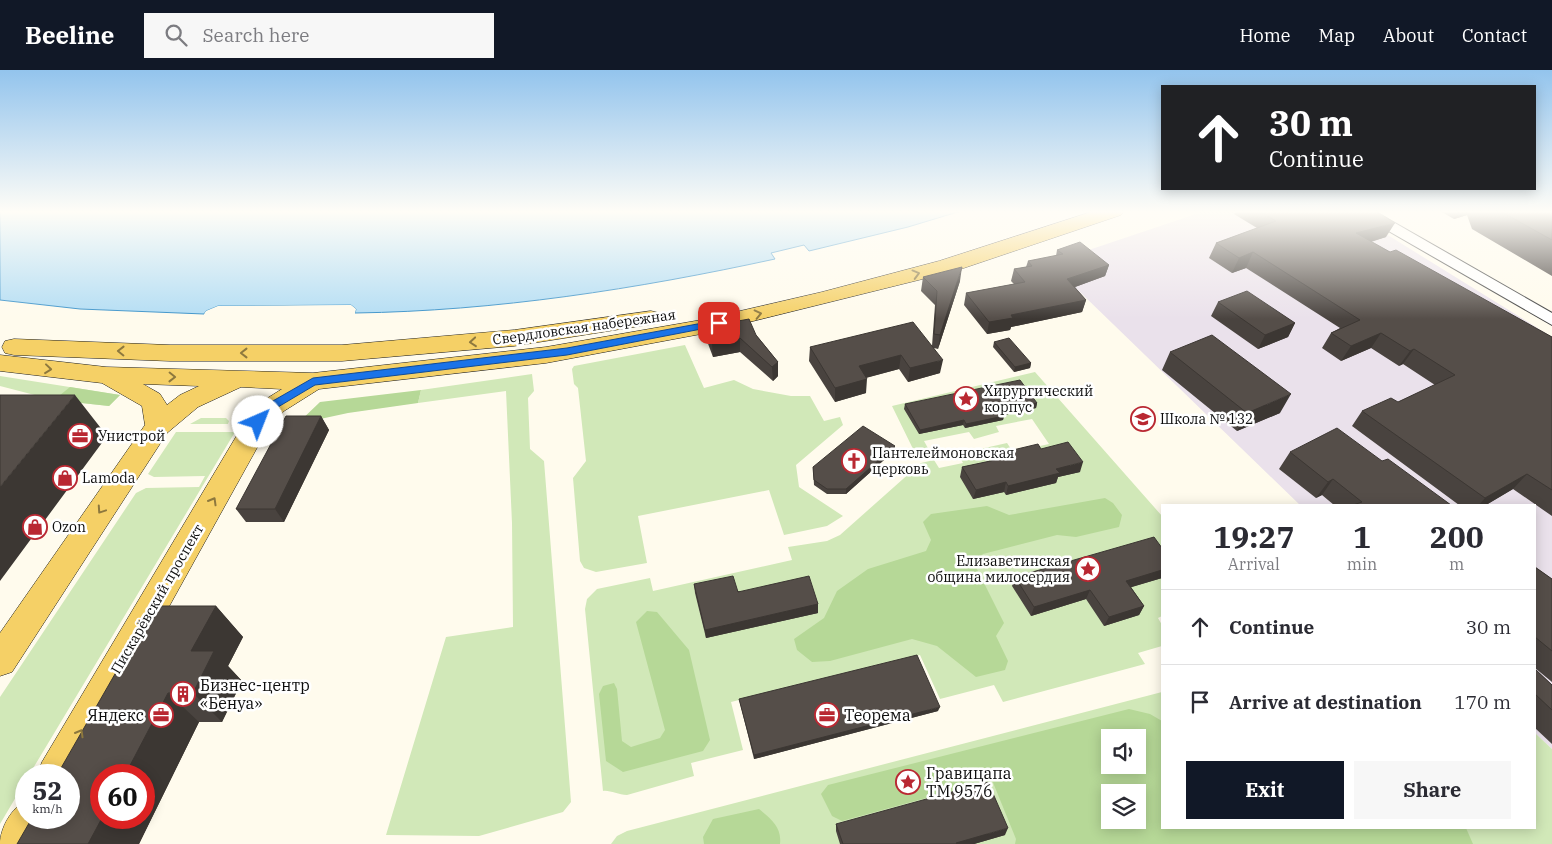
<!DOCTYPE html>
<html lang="en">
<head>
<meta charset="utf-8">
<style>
	:root { --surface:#fff; --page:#f7f7f7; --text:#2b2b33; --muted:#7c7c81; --line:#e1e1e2; --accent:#111827 }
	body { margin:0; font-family:"IBM Plex Serif",serif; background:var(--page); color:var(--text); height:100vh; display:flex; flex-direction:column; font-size:19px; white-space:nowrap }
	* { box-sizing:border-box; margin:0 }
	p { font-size:16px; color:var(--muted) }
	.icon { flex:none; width:28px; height:28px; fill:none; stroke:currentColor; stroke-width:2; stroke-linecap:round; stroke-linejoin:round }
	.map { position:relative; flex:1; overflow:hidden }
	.sheet { position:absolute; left:1161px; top:434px; width:375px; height:325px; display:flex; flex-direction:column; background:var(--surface); border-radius:0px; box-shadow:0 2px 12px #0003 }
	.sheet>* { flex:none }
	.hud { position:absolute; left:1161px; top:15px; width:375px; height:105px; border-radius:0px; box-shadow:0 2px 12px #0003; background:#202124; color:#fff; overflow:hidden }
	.controls { position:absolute; left:1101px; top:659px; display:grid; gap:10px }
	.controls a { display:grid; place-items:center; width:45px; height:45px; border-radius:0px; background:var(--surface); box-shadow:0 2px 12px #0003; font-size:25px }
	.speed { position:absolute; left:15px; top:694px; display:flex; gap:10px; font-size:25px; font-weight:700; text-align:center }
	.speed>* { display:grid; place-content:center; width:65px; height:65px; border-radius:50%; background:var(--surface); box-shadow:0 2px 12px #0003; line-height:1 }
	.speed small { font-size:12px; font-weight:400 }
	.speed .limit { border:8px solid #d22; background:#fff; color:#111 }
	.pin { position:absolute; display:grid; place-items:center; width:42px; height:42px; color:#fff; margin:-21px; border-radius:10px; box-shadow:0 2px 8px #0006 }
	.me { position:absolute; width:55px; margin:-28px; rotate:44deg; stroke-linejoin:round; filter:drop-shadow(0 0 4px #0008) }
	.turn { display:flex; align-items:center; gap:18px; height:105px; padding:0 25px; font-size:22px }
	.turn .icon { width:65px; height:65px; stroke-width:2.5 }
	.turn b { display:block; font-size:35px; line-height:42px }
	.eta { display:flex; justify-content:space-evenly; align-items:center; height:85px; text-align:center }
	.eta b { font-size:30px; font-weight:700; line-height:35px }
	.action { display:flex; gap:10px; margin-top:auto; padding:10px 25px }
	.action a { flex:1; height:58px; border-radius:0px; background:var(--accent); color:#fff; font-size:20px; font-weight:700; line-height:58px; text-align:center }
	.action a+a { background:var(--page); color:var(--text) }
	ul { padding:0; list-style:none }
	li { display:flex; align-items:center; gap:15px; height:75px; padding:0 25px; border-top:1px solid var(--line) }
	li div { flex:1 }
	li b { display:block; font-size:19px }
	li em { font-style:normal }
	header { display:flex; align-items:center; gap:30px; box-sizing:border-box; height:70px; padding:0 25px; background:var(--accent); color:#fff }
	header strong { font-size:24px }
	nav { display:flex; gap:28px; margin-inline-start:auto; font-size:18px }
	.search { width:350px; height:45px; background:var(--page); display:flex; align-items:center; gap:12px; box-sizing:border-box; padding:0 18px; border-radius:0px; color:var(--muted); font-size:19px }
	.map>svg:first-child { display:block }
	.industrial { fill:#eae1eb }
	.green { fill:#d1e8b8; fill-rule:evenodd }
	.forest { fill:#b6d897; fill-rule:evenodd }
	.water { fill:#b3ddf4; stroke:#3c93ca }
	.pier { fill:#fffbed }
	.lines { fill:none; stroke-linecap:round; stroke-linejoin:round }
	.street-casing { stroke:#404040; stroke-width:2 }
	.primary-casing { stroke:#1e1e1e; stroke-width:1 }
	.street { fill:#fff; fill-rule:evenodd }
	.primary { fill:#f5d066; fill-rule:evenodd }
	.wall { fill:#49433f }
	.shaded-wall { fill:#3c3733 }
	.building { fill:#554e49; stroke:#3c3733 }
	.oneway { stroke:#8d783e }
	.route { fill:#1a73e8; stroke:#114b97 }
	.labels { text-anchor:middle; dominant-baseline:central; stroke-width:5; stroke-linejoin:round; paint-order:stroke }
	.street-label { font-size:14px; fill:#0d0d0d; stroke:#fff }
	.poi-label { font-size:14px; fill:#0d0d0d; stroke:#fff; text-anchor:start }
	.near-poi-label { font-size:16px; fill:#0d0d0d; stroke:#fff; text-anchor:start }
</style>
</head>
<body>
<header>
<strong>Beeline</strong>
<div class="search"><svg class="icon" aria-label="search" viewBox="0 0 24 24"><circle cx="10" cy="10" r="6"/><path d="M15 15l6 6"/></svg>Search here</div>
<nav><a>Home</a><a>Map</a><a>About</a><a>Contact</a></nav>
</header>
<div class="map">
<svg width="1552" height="774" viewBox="0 0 1552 774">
	<rect width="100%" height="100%" fill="#fffbed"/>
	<!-- industrial -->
	<path class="industrial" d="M1205,141H1349L1552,267V679L1535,663V435H1300L1050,193Z"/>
	<!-- green -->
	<path class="green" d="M685,275L704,318L734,310L753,319L791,326H810L824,351L840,347L843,355L796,395L799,417L843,446L827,456L784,465L769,420L638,446L647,493L596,502L584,498L580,491L573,408L586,391L578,318L574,314L572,299L574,296Z
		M1035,302L1162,446V546L1158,548L1162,555V576L1138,583L1145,594L1003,632L994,615L940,629L920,585L731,632L743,680L691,693L694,706L627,725C618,725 610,720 603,721L585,539L587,529L597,519L650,508L653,521L792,490L788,477L827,471L840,465L921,393L934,390L939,398L963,393L958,384L1007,373L1013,382L1049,374L1032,349L996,356L999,362L974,369L969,362L924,371L929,380L915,383L892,336Z
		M532,304L534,321L528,328L530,379L544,391L571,732L563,742L479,766L386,765L446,567L513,557L512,453L506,321L418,333L421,320Z
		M0,306L120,325L109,336L54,330L0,316Z
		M201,348H226L229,351L228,354H190Z
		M176,362H235L29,705H26V710L0,754V627L136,423L146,418L199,417L205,406L154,407L148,404Z
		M1162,622V758H1535V663L1552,679V774H611L617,766L627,761ZM1110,668H1138V695H1110ZM1110,722H1138V750H1110Z"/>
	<!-- forest -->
	<path class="forest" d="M70,317L120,325L109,336L54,330Z
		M421,320L418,333L348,343L297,354L320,332Z
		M1105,428L1113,433L1122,445L1119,457L1076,467L1057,465L983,484L974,493L1004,553L996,566L1008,591L1005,600L976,607L937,576L912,569L830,591L812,592L797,580L794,569L824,548L837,521L868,499L926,481L931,470L923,452L931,444L987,436L1009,445Z
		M647,541L657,542L689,580L710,670L703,681L623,702L606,691L599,624L603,616L614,613L617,619L622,671L631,677L660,668L665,660L636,552Z
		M1129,639L1150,644L1162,651V758H1466L1473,774H1015L1016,769L992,710L842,751L832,746L821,724L828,715ZM1110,668H1138V695H1110ZM1138,722V750H1110V722Z
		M759,739C771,749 782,757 780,774H704L703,767L713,749Z"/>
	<!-- water -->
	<path class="water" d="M0,141H961L908,157L809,181L804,175L771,183L775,189C637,219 496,241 355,243L356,239L351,235L218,236L206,241L204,244L80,239L0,230Z"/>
	<!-- pier -->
	<path class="pier" d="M351,235L356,239L355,243H352L353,240L351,237L218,239L204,244L206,241L218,236Z"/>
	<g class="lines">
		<defs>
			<path id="street" d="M1357,141H1374L1552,243V255L1359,144Z"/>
			<path id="primary" d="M1094,141H1124L1121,145L955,201L701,264L546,293L319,319L284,341L268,358L69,717V705H37L42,692L249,345L266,329L282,319L241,317L198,337L167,363L12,602L0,606V563L145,355L142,336L102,313L0,301V285L106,297L313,303L546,277L701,250L822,222L939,191ZM143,314L199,316L180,325L167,335L160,324Z
				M651,241L659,243L663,248L659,253L514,276L342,291H170L14,285L5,283L2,277L5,271L14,269L170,275H342L514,260Z
				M26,731V748H50L38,774H0C0,758 12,737 26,731Z"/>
		</defs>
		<!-- street casing -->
		<use href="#street" class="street-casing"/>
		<!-- primary casing -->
		<use href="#primary" class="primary-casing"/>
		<!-- street -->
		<use href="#street" class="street"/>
		<!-- primary -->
		<use href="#primary" class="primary"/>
	</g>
	<!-- wall -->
	<path class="wall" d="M1236,141H1376L1386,167L1371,172L1552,267V446L1513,419L1486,435H1459L1352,356L1362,341L1398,332L1435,315L1403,294L1399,296L1371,278L1341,291L1322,278L1331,263L1340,258L1246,198L1232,203L1209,188L1216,173L1257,158L1234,144Z
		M1440,141H1552V206L1472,159L1467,145L1454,149Z
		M1057,180L1109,195L1105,206L1075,217L1086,230L1082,242L1011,257L1010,260L987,264L964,235L966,223L1014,214L1011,211L1014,199L1026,197L1028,191L1056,186Z
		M923,207L960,211L938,279L934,278L940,303L908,312L899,299L866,308V323L835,332L809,291L810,277L932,276L935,235L921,221Z
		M1218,232L1295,253L1288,267L1258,279L1211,246Z
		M706,257L756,265L778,292V306L773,311L740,282L713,287L707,271Z
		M994,272L1031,293L1030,298L1014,302L993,277Z
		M1170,282L1280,343L1237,361L1162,300Z
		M1037,333L1036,338L1004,345L1003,350L965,358L963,355L919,364L904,339L905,334Z
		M321,346L329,360L284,452H246L236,439Z
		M895,376L894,381L846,424H827L814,415L813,397Z
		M1041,379L1080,402L1058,407L1056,413L1006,425L1004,422L973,429L960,407L962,397L991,391L992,385Z
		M1290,382L1382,391L1451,435H1334L1322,425L1316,428L1279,399Z
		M1162,478V508L1131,517L1144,536L1139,545L1104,556L1086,529L1031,546L1012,516L1015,507Z
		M1535,497L1552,509V612L1535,598Z
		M694,514L818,534V543L706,568L695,523Z
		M216,536L243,567L228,596L242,611L222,652H199L139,774H17Z
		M1535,599L1552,615V674L1535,658Z
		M739,629L938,641L754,689Z
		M836,754L1005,765L974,774H840L836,761Z"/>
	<!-- shaded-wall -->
	<path class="shaded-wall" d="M1459,141H1470L1467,145L1454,149Z
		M1395,153L1386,167L1348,178L1356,163Z
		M1253,182L1246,198L1232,203L1239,188Z
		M1109,195L1105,206L1064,221L1067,209Z
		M962,197L960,211L938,279L940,265Z
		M1086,230L1082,242L1011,257L1010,260L987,264L989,252L1011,245Z
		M1295,253L1288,267L1258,279L1265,265Z
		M1381,263L1371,278L1341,291L1351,276Z
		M740,268V282L713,287L712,273Z
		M1414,279L1403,294L1399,296L1410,281Z
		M901,285L899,299L857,310L859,296Z
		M943,290L940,303L908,312L910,298Z
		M778,292V306L773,311L772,297Z
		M1031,293L1030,298L1014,302L1015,297Z
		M867,309L866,323L835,332V318Z
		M1291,324L1280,343L1237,361L1247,343Z
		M75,325L107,366L0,511V417Z
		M1037,333L1036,338L1000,346L1001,341Z
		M321,346L329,360L284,452L275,439Z
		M1004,346L1003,350L965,358L966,354Z
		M964,350L963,355L919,364L920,360Z
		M895,376L894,381L846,424V419Z
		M1083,392L1080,402L1058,407L1056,413L1006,425L1008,416L1056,399Z
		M1527,404L1513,419L1486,435H1479L1485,428Z
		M1333,409L1322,425L1316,428L1328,412Z
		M1006,412L1004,422L973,429L976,420Z
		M1162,500V508L1122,520L1126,511Z
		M1090,520L1086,529L1031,546L1034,537Z
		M818,534V543L706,568L705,560Z
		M216,536L243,567L228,596L242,611L222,652L193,623L191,581Z
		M1144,536L1139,545L1104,556L1109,547Z
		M168,623L199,652L139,774H88L102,748H144V705H125Z
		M940,637L938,641L754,689V685Z
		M1008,758L1005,765L974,774H956V773Z"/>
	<!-- building -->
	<path class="building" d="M1259,141H1376L1395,153L1356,163L1390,182L1396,180L1552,267V420L1527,404L1485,428L1362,341L1391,328L1398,332L1455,305L1414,279L1410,281L1381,263L1351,276L1331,263L1360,250L1253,182L1239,188L1216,173L1276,151Z
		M1500,141H1552V170Z
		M1080,172L1109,195L1067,209L1086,230L1011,245L1013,248L989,252L966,223L1025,212L1014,199L1032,196L1028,191L1063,184L1057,180Z
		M962,197L940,265L934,264L937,221L923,207Z
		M1247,221L1295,253L1265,265L1218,232Z
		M749,249L756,265L778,292L772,297L740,268L712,273L706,257Z
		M913,252L943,290L910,298L901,285L859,296L867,309L835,318L810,277Z
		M1212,265L1291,324L1247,343L1170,282Z
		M1009,268L1031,293L1015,297L994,272Z
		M1020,310L1037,333L1001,341L1004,346L966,354L964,350L920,360L905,334Z
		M0,325H75L0,417Z
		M286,346H321L275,439H236Z
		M863,356L895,376L846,419H827L814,410L813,397Z
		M1337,358L1382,391L1388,389L1451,435H1353L1362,432L1333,409L1328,412L1290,382Z
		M1068,372L1083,392L1056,399L1060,403L1008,416L1006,412L976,420L962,397L995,390L992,385L1038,374L1041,379Z
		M1154,467L1162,478V500L1126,511L1144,536L1109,547L1090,520L1034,537L1015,507Z
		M1535,497L1552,509V581L1535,567Z
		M733,506L738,522L809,506L818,534L705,560L694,514Z
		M154,536H216L191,581H214L193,623H168L125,705H101V748H102L88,774H17L32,748H69V705H57Z
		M917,585L940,637L754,685L739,629Z
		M1535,599L1552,615V640L1535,624Z
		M988,712L1008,758L956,773L957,774H843L836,754Z"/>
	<!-- one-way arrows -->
	<defs><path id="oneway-chevron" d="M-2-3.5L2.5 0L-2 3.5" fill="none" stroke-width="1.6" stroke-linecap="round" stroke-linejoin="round" transform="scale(1.25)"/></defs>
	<g class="oneway">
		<use href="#oneway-chevron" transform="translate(916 204) rotate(-15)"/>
		<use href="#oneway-chevron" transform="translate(758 244) rotate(-13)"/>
		<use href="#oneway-chevron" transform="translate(473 272) rotate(175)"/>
		<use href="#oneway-chevron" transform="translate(121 281) rotate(-179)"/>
		<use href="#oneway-chevron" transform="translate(244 283) rotate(-180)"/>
		<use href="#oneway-chevron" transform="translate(48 299) rotate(6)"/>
		<use href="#oneway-chevron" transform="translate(172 307) rotate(1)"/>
		<use href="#oneway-chevron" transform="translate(213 431) rotate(-60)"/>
		<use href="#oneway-chevron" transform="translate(101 440) rotate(124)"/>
		<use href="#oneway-chevron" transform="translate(80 663) rotate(-60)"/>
	</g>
	<!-- sky -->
	<linearGradient id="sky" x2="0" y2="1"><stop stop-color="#93c4ed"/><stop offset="0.57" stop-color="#fffdf7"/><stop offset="1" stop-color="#fffdf7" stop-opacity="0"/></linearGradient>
	<rect width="1552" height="249" fill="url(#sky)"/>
	<!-- route -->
	<path class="route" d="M719,250L722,251V255L567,285L315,315L278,337L262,355H254L252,352L271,332L313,308L567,278Z"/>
	<!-- icons -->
	<defs>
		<symbol id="sight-ring" viewBox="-11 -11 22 22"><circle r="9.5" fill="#fff" stroke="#b92832" stroke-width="1.5"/><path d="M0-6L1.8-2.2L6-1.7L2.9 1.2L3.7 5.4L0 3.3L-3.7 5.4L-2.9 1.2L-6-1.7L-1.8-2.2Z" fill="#b92832"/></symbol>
		<symbol id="school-ring" viewBox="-11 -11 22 22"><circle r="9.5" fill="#fff" stroke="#b92832" stroke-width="1.5"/><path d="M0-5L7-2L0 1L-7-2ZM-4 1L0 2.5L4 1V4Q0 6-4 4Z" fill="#b92832"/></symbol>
		<symbol id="office-ring" viewBox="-11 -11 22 22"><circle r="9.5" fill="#fff" stroke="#b92832" stroke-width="1.5"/><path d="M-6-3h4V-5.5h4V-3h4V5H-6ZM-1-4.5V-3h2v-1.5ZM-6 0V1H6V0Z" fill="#b92832"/></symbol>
		<symbol id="church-ring" viewBox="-11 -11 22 22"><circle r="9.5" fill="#fff" stroke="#b92832" stroke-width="1.5"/><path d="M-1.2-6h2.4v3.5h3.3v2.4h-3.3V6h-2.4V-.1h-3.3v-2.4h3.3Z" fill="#b92832"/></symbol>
		<symbol id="shop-ring" viewBox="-11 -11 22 22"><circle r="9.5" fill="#fff" stroke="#b92832" stroke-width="1.5"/><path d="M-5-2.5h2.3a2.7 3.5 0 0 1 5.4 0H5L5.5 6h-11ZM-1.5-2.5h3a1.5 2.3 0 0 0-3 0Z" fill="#b92832"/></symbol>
		<symbol id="building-ring" viewBox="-11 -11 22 22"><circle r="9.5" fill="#fff" stroke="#b92832" stroke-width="1.5"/><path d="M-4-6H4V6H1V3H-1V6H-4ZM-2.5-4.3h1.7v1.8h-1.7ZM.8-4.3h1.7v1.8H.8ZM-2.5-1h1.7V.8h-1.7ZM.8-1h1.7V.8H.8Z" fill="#b92832"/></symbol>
	</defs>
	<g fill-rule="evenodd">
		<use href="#sight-ring" x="952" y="315" width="28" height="28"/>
		<use href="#school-ring" x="1129" y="335" width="28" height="28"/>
		<use href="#office-ring" x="66" y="352" width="28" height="28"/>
		<use href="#church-ring" x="840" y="377" width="28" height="28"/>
		<use href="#shop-ring" x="51" y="394" width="28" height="28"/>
		<use href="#shop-ring" x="21" y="443" width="28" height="28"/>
		<use href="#sight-ring" x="1074" y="485" width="28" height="28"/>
		<use href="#building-ring" x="169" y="610" width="28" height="28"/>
		<use href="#office-ring" x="147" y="631" width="28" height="28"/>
		<use href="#office-ring" x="813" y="631" width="28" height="28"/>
		<use href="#sight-ring" x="894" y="698" width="28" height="28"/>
	</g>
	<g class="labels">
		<!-- street labels -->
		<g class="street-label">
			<text transform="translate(584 257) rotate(-8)">Свердловская набережная</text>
			<text transform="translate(157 529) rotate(-60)">Пискарёвский проспект</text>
		</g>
		<!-- poi labels -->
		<g class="poi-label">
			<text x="984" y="321">Хирургический<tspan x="984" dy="16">корпус</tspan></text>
			<text x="1160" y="349">Школа № 132</text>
			<text x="98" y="366">Унистрой</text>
			<text x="872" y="383">Пантелеймоновская<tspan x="872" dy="16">церковь</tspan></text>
			<text x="82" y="408">Lamoda</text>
			<text x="52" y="457">Ozon</text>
			<text x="1070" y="491" text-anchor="end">Елизаветинская<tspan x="1070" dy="16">община милосердия</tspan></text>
		</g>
		<!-- near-poi labels -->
		<g class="near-poi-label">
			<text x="200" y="615">Бизнес-центр<tspan x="200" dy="18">«Бенуа»</tspan></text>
			<text x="144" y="645" text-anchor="end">Яндекс</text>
			<text x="844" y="645">Теорема</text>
			<text x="926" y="703">Гравицапа<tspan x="926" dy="18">ТМ 9576</tspan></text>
		</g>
	</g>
</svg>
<div class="controls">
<a><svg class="icon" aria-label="sound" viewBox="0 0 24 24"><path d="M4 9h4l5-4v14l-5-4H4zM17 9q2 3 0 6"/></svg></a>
<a><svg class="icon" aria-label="layers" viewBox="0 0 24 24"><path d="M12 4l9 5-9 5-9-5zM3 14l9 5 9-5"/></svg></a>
</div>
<div class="speed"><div>52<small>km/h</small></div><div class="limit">60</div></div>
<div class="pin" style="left:719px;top:253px;background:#d93025"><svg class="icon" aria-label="arrive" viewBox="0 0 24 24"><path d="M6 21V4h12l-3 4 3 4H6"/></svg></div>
<svg class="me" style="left:258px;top:352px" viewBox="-20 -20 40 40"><circle r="19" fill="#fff"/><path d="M0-13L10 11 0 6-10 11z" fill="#1a73e8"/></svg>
<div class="hud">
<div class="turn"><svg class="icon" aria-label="ahead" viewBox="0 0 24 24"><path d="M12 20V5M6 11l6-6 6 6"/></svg><div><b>30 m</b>Continue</div></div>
</div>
<section class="sheet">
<div class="eta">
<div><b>19:27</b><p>Arrival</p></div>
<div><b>1</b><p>min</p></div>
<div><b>200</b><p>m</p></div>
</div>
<ul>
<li><svg class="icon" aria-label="ahead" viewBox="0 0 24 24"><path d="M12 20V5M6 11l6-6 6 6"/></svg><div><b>Continue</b></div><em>30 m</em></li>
<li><svg class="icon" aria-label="arrive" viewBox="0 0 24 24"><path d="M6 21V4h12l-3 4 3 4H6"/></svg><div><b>Arrive at destination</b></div><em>170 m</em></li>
</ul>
<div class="action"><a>Exit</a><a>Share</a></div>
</section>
</div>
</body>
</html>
